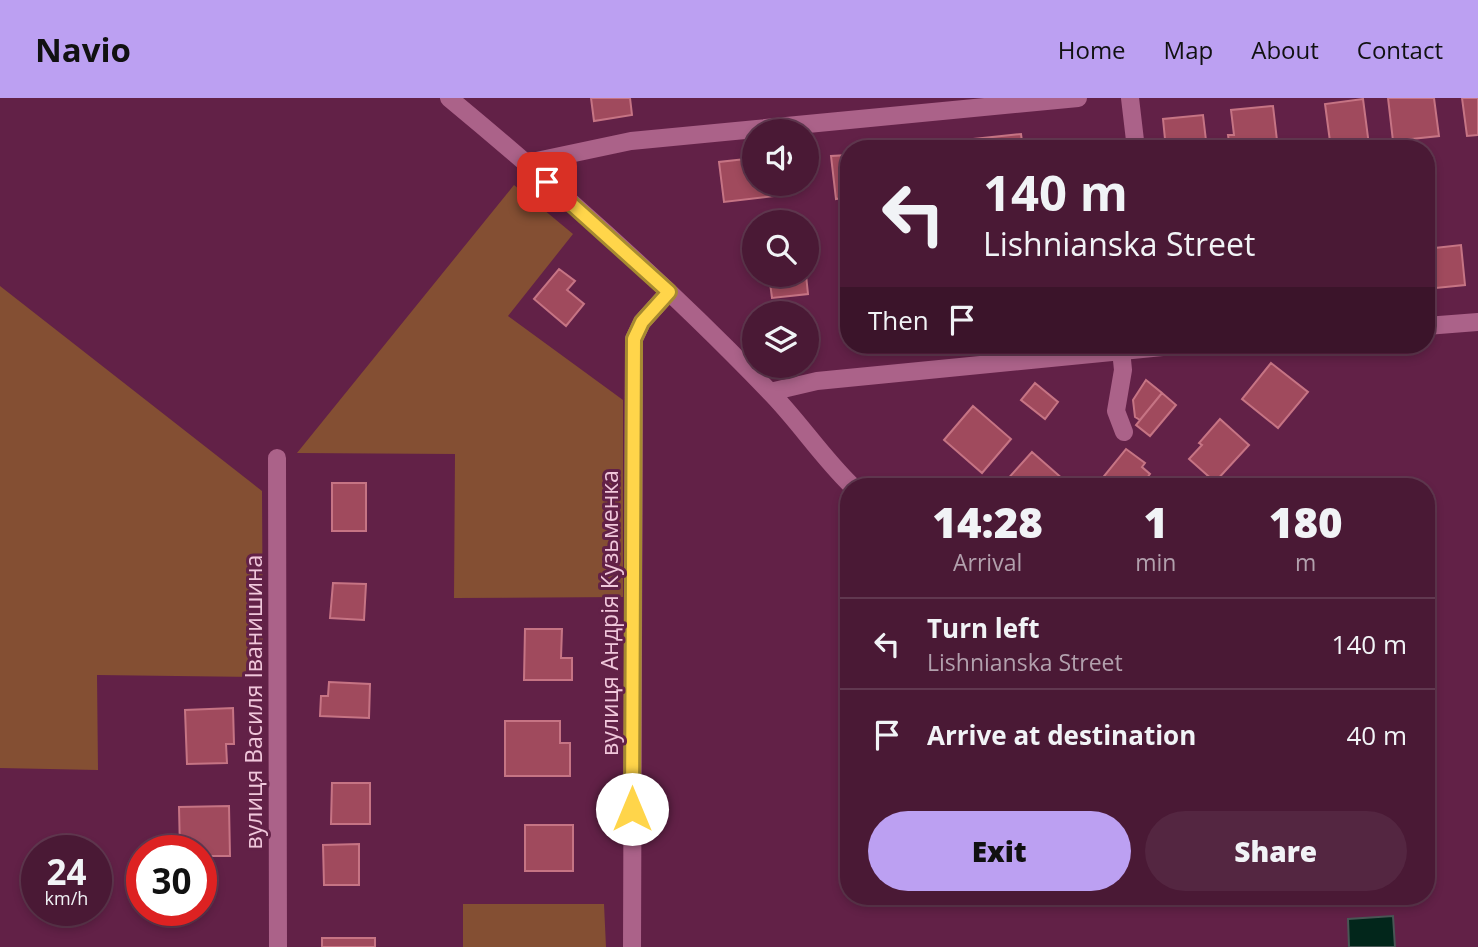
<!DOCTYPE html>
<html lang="en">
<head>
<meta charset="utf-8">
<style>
	:root { --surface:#4a1935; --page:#542641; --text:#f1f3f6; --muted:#b2a0ad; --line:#613850; --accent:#bca0f2 }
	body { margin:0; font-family:"Open Sans",sans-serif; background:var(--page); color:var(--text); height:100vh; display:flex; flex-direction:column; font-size:26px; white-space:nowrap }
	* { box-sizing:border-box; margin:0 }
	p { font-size:23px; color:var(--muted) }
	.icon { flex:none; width:38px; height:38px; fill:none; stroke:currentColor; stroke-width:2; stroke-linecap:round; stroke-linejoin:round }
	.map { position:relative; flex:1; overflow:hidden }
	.panel { position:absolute; left:840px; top:380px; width:595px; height:427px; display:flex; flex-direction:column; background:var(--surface); border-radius:28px; box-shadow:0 4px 10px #0003,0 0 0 2px var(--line) }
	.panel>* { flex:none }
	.hud { position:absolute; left:840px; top:42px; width:595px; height:214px; border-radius:28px; box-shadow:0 4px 10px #0003,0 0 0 2px var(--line); background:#4a1935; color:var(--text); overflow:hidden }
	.fabs { position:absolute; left:742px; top:21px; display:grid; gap:14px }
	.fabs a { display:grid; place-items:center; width:77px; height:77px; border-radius:50%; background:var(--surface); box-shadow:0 4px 10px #0003,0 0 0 2px var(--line); font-size:35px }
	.speed { position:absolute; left:21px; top:737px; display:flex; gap:14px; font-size:35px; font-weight:700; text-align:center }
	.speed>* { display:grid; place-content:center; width:91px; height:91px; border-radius:50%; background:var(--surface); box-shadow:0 4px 10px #0003,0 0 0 2px var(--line); line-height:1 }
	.speed small { font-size:18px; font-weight:400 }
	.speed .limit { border:10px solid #d22; background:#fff; color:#111 }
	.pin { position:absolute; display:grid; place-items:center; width:60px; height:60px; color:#fff; margin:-30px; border-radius:14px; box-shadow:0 4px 10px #0006 }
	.me { position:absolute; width:77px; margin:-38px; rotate:0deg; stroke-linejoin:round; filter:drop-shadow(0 0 5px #0008) }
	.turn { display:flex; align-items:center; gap:24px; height:147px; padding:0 28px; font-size:32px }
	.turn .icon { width:91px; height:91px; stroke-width:2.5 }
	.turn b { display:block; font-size:49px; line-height:60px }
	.then { display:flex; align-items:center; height:66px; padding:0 28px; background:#0003; gap:14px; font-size:26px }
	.eta { display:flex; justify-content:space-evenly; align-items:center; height:119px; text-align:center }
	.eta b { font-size:42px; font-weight:800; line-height:49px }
	.cta { display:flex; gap:14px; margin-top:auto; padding:14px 28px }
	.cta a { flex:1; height:80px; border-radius:42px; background:var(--accent); color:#111; font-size:28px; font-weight:800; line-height:80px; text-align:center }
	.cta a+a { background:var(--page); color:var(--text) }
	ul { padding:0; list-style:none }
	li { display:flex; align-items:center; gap:21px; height:91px; padding:0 28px; border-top:2px solid var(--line) }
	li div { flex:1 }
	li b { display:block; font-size:26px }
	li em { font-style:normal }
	header { display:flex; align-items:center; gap:42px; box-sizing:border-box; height:98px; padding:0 35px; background:var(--accent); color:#111 }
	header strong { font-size:33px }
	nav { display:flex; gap:38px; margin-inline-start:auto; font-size:24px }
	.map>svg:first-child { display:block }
	.green { fill:#844f33 }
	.water { fill:#02261b; stroke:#495655; stroke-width:2 }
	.building { fill:#a04a5d; stroke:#c67484; stroke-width:2 }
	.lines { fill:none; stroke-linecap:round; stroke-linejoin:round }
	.minor { stroke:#ab6289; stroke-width:18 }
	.route-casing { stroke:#a68a30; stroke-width:18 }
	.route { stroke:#ffd54a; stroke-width:12 }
	.labels { text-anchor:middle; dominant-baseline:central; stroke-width:6; stroke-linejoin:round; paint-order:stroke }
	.street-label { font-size:23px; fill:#f0c7db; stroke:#622147 }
</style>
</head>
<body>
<header>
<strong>Navio</strong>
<nav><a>Home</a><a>Map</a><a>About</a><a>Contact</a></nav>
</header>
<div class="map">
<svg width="1478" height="849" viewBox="0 0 1478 849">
	<rect width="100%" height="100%" fill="#622147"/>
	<!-- green -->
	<path class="green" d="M514,87L573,136L508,218L623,302V499L454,500L455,356L297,355Z
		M0,188L262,393L263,579L97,577L98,672L0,670Z
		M463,806H604L606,849H463Z"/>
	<!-- water -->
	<path class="water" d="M1393,818L1395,849H1349L1348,821Z"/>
	<!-- building -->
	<path class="building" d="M591,0H630L632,17L594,23Z
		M1388,0H1434L1439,38L1393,43Z
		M1462,0H1478V37L1467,38Z
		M1363,1L1369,47L1331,51L1325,6Z
		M1273,8L1278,51H1230L1228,37H1234L1231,12Z
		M1203,17L1207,51H1166L1163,21Z
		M1021,36L1023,51H975L974,41Z
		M848,51H849V99L836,101L831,58L849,57Z
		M754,60V86H773L775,98L724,104L719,64Z
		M1461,147L1465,187L1426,191V151Z
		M559,171L575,183L567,192L584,206L566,228L534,201Z
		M769,177H806L808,196L772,200Z
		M858,247H893V248L859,251Z
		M1271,265L1308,294L1278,330L1242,301Z
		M1146,282L1162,295L1140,322L1135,319L1133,302Z
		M1035,285L1058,304L1045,321L1021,302Z
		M1162,295L1176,307L1150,338L1136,327Z
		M973,308L1011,341L982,375L944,342Z
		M1220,321L1249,347L1215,384L1189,361L1202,347L1199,345Z
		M1126,351L1145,365L1142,369L1150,376L1143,385L1147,388H1096Z
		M1032,354L1064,382L1058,388H1008L1004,385Z
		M332,385H366V433H332Z
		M333,485L366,486L364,522L330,520Z
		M525,531H562L561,560H572V582H524Z
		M329,584L370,586L369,620L320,618L321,598H328Z
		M233,610L234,646H226L227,665L187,666L185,612Z
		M505,623H560V645H570V678H505Z
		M332,685H370V726H331Z
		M229,708L230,758H201V752H180L179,709Z
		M525,727H573V773H525Z
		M359,746V787H324L323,747Z
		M322,840H375V849H322Z"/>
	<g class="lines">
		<!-- minor -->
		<path class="minor" d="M449,0C560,92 668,188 768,292C798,322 821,358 852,388
			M1130,0L1136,51
			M527,65L631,43L1078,0
			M1426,228L1478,224
			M1121,252L1123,272L1116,313L1124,334
			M770,294L817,283L1183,247
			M277,360L278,849
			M632,849L634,241L642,224L669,194"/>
	</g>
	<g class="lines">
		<defs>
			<path id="route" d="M547,84L669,194L642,224L634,241L632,711"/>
		</defs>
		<!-- route casing -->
		<use href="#route" class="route-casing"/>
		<!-- route -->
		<use href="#route" class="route"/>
	</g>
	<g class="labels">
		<!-- street labels -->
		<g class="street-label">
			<text transform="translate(609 515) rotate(-90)">вулиця Андрія Кузьменка</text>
			<text transform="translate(253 604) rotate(-90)">вулиця Василя Іванишина</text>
		</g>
	</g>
</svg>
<div class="fabs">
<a><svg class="icon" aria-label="sound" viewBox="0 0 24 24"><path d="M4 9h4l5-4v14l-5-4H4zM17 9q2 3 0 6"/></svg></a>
<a><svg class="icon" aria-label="search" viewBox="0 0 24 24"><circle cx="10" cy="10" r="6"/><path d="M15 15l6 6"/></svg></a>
<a><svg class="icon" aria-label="layers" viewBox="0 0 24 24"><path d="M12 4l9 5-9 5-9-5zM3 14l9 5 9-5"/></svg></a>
</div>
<div class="speed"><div>24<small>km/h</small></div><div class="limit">30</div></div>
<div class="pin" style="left:547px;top:84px;background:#d93025"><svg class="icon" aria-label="arrive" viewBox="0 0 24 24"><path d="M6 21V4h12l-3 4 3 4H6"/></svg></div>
<svg class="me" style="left:632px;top:711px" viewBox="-20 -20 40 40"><circle r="19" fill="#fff"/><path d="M0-13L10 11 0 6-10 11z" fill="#ffd54a"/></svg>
<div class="hud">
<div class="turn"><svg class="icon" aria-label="left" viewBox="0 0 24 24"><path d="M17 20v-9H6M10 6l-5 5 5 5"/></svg><div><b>140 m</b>Lishnianska Street</div></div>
<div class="then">Then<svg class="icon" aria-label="arrive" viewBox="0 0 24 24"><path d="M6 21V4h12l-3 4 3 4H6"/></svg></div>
</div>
<section class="panel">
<div class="eta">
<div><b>14:28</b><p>Arrival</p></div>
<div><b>1</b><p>min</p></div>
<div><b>180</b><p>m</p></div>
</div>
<ul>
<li><svg class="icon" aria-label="left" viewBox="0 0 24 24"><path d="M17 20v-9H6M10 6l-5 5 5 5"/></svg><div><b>Turn left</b><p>Lishnianska Street</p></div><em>140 m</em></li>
<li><svg class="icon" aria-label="arrive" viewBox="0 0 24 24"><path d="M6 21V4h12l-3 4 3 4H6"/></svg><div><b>Arrive at destination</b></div><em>40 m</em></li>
</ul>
<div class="cta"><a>Exit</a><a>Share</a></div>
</section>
</div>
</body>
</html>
